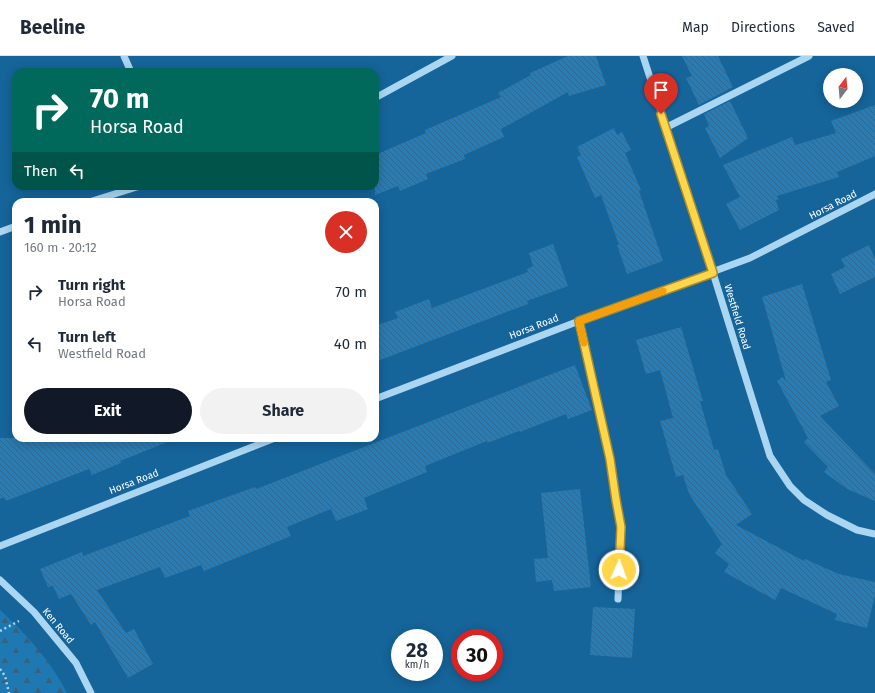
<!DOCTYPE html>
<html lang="en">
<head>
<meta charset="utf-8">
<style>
	:root { --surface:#fff; --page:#f2f2f3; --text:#1f2937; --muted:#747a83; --line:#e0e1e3; --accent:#111827 }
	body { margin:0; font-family:"Fira Sans",sans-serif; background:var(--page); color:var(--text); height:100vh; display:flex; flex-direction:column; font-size:15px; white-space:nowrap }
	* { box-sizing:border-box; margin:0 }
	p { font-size:13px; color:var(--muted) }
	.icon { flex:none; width:22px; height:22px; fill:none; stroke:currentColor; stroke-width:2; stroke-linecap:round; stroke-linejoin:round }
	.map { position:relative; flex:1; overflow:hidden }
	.drawer { position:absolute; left:12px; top:142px; width:367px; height:244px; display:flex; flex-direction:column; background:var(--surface); border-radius:12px; box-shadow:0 2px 10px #0003 }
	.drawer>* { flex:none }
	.hud { position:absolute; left:12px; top:12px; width:367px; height:122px; border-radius:12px; box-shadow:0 2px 10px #0003; background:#00695c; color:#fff; overflow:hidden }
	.needle { width:26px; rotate:16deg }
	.controls { position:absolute; left:823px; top:12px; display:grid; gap:8px }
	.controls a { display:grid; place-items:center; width:40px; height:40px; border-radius:50%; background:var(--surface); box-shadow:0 2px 10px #0003; font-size:20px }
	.speed { position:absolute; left:391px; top:573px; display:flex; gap:8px; font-size:20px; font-weight:700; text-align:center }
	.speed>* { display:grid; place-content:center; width:52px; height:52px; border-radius:50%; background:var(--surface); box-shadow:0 2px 10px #0003; line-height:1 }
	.speed small { font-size:10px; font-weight:400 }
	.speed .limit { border:6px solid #d22; background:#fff; color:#111 }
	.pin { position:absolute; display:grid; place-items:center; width:34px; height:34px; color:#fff; margin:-41px -17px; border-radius:50% 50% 50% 0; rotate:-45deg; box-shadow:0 0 4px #0007 }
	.pin .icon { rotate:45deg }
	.me { position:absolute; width:44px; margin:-22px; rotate:2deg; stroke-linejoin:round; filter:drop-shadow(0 0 3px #0008) }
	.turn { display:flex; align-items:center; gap:14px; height:84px; padding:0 12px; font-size:18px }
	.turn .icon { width:52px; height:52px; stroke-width:2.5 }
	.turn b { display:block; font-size:28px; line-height:34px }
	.then { display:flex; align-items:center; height:38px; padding:0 12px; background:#0003; gap:8px; font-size:15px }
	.round { display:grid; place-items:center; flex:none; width:42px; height:42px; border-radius:21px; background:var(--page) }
	.overview { display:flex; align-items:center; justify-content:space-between; height:68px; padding:0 12px }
	h1 { font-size:24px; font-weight:700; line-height:30px }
	.primary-button { display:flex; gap:8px; margin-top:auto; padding:8px 12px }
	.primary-button a { flex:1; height:46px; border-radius:24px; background:var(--accent); color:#fff; font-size:16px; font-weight:700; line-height:46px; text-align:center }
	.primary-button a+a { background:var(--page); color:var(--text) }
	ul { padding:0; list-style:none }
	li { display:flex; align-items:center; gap:12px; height:52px; padding:0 12px }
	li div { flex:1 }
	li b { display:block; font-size:15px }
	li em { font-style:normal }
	header { display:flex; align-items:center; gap:24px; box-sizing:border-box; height:56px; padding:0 20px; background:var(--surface); border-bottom:1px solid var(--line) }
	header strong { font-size:19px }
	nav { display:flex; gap:22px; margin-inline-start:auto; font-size:14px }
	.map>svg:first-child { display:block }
	.forest { fill:url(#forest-firs) }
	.building { fill:url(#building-back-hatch) }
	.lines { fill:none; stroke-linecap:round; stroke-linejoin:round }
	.path { stroke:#aad6f2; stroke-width:2.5; stroke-dasharray:2 3; stroke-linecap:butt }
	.minor { stroke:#aad6f2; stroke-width:7 }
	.route-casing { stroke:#a68a30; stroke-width:10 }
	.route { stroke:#ffd54a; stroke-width:7 }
	.slow { stroke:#f59e0b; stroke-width:7 }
	.labels { text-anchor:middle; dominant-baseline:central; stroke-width:4; stroke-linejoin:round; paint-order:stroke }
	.street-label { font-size:10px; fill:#fff; stroke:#15649a }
</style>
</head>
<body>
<header>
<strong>Beeline</strong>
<nav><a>Map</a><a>Directions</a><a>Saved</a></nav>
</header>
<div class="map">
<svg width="875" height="637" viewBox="0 0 875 637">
	<defs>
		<pattern id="forest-firs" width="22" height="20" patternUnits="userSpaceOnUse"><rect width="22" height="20" fill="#1e79b3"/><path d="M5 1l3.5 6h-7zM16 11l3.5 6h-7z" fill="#356280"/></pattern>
		<pattern id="building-back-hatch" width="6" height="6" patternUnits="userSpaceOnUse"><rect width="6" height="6" fill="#247db8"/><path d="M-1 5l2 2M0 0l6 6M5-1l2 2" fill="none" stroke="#366787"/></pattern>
	</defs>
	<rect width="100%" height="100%" fill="#15649a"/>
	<!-- forest -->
	<path class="forest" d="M0,554C26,578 51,605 67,637H0Z"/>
	<!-- building -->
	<path class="building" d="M568,0H596L606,29L569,40L568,36L501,73L504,81L464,99L465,103L426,118L428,123L400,135L398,130L375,139V99L426,77L425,74L501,41L498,37L531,19L530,17Z
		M682,0H718L733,31L699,49L686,22L692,20Z
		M730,45L748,82L720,102L705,72L709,70L704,58Z
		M875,49V100L837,116L839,121L777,140L779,143L776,144L779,154L740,174L726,148L740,141L723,109L792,81L795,89L836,77L831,65Z
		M614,72L617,79L622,76L631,94L625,97L641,134L639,135L663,205L627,218L617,189H619L601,139L595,142L577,101L581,99L577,91Z
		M553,188L568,230L527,245L528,248L375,306V270L398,262L395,256L429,243L432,252L528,216L527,213L533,210L529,197Z
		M869,189L875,203V221L840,238L831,218L845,211L841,203Z
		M802,228L831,324L826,326L839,350L820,360L875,418V445L847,433L824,416L828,411L804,386L808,382L777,325L782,321L786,325L762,241Z
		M681,271L703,345H700L714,394L718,393L726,419L752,458L736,469L804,505L805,503L839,518L875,526V539L867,572L835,564L837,558L781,532L775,544L724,516L729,508L715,497L722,488L689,438L683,419L676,421L660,365L673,362L660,314L646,318L636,284Z
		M575,309L592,354L568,363L566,358L520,376L519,375L487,387V385L425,410L427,416L364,442L368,453L336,465L331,453L287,471L291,480L204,515L201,509L165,522L160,511L97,534L126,577L134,573L153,608L128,622L95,566L91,569L71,538L59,543L53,530L48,531L40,513L82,496L83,500L190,460L188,455L255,431L256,433Z
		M0,382H174L175,383L120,405L121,407L92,419L89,413L6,445L4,441L0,443Z
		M580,433L591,531L554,535L552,524L536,526L534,503L548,502L541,437Z
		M593,551L635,553L632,602L590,599Z"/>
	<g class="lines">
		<!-- path -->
		<path class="path" d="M0,575L19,565
			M0,613L5,620L9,637"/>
		<!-- minor -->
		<path class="minor" d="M124,0L131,16
			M643,0L713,217L770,400L790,430L804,444L827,459L857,474L875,478
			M375,42L452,0
			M665,72L809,0
			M89,146L140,130
			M0,176L16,170
			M579,265L610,403L621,471L618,543
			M375,343L579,265L750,202L875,138
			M0,490L275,382
			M0,524L34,556L76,607L91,637"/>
	</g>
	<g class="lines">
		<defs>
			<path id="route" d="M619,514L621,471L616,444L610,403L579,265L713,217L661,58"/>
		</defs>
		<!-- route casing -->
		<use href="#route" class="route-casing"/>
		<!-- route -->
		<use href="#route" class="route"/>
		<!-- slow -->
		<path class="slow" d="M584,287L579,265L663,235"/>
	</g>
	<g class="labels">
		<!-- street labels -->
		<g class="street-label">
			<text transform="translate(833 149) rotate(-27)">Horsa Road</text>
			<text transform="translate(737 261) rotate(73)">Westfield Road</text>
			<text transform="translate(534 271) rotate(-21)">Horsa Road</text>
			<text transform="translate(134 426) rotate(-21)">Horsa Road</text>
			<text transform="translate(58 570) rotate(50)">Ken Road</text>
		</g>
	</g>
</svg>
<div class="controls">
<a><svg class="needle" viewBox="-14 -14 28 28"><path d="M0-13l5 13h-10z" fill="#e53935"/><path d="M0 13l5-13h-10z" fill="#747a83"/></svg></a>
</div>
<div class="speed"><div>28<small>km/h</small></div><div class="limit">30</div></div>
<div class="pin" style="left:661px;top:58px;background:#d93025"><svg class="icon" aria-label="arrive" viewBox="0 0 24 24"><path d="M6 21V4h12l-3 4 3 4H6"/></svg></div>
<svg class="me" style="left:619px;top:514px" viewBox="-20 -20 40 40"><circle r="17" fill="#ffd54a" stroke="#fff" stroke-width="3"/><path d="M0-11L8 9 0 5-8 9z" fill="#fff"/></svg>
<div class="hud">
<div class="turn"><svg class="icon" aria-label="right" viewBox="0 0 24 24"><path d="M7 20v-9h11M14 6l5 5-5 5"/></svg><div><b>70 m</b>Horsa Road</div></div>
<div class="then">Then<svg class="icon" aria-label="left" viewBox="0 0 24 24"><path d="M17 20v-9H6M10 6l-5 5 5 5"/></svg></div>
</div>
<section class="drawer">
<div class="overview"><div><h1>1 min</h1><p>160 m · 20:12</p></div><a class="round" style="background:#d93025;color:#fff"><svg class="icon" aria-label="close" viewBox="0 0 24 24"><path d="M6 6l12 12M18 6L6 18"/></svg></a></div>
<ul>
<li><svg class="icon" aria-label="right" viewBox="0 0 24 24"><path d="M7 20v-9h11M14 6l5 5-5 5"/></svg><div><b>Turn right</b><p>Horsa Road</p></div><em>70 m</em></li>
<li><svg class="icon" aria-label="left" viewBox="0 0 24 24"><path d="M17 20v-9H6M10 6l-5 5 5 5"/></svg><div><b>Turn left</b><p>Westfield Road</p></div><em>40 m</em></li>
</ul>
<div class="primary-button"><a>Exit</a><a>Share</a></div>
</section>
</div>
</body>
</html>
